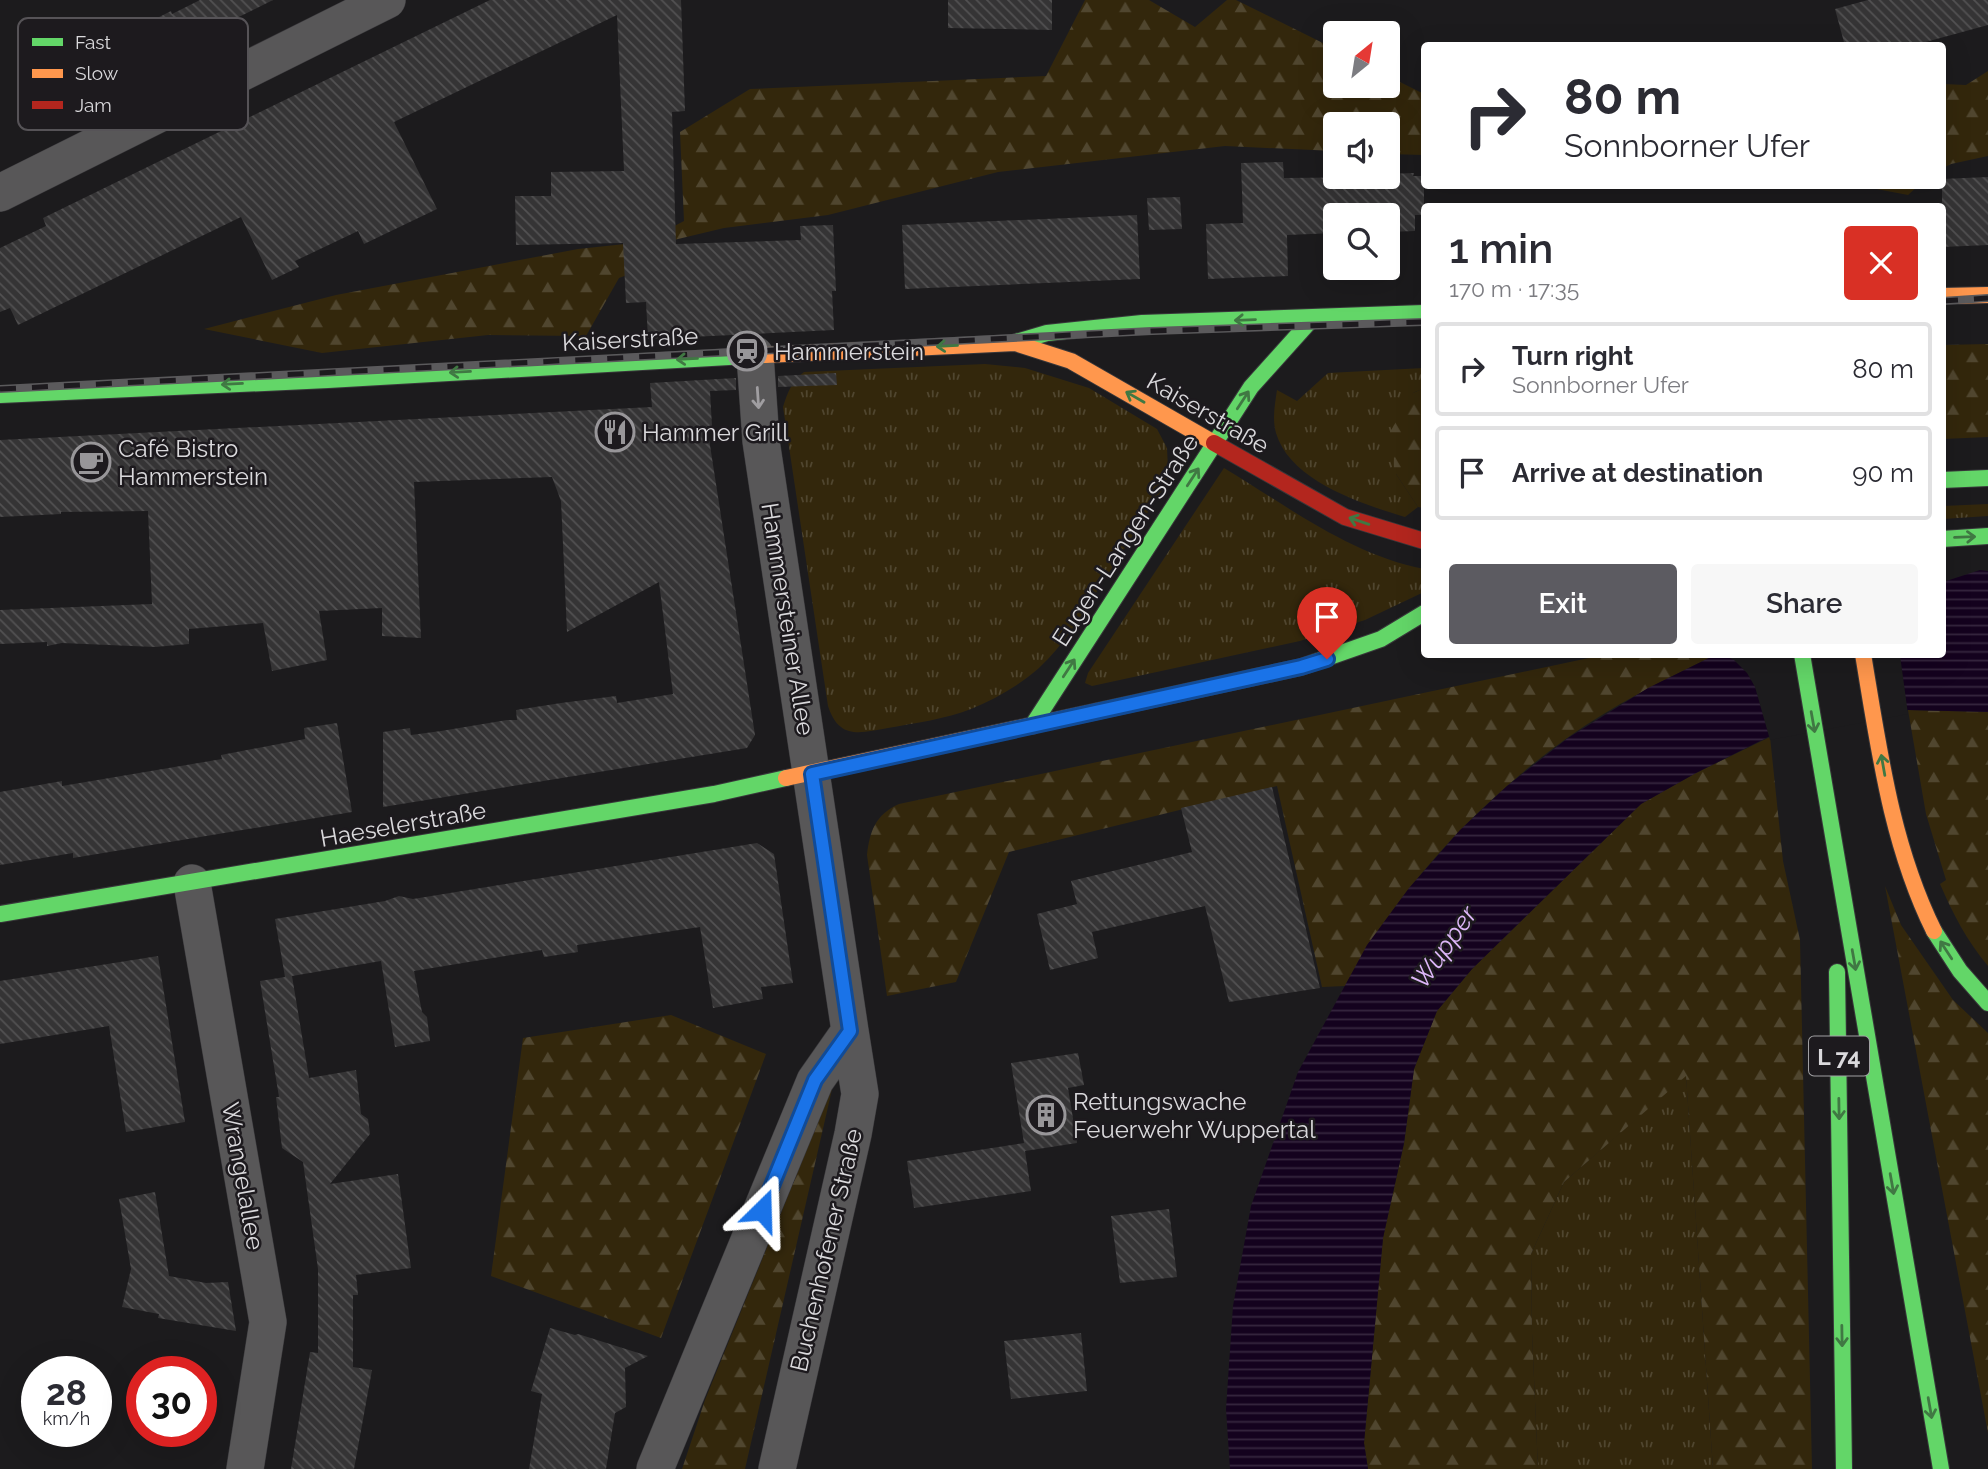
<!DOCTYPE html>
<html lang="en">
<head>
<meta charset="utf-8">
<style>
	:root { --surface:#fff; --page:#f7f7f7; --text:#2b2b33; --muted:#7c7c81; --line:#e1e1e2; --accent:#5c5b61 }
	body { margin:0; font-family:Raleway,sans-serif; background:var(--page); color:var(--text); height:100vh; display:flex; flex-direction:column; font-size:26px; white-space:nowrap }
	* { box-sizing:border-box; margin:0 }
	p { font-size:23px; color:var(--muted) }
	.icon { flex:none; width:38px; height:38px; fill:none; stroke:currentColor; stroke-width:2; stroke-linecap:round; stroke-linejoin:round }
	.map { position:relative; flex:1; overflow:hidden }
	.details { position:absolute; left:1421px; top:203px; width:525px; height:455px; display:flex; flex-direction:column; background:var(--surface); border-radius:7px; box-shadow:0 7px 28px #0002 }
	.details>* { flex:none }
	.banner { position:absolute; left:1421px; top:42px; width:525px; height:147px; border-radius:7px; box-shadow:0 7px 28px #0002; background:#fff; color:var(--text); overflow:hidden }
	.needle { width:46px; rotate:30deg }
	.buttons { position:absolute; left:1323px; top:21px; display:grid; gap:14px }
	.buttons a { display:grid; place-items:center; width:77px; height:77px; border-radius:7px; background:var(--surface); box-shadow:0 7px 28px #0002; font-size:35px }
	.speed { position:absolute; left:21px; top:1356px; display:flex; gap:14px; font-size:35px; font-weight:700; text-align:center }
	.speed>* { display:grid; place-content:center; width:91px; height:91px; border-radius:50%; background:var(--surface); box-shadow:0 7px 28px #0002; line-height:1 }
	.speed small { font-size:18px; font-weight:400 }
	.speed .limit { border:10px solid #d22; background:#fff; color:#111 }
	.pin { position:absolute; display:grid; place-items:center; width:60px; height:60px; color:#fff; margin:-72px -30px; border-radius:50% 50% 50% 0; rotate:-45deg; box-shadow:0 0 7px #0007 }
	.pin .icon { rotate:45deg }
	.me { position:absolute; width:77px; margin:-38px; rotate:22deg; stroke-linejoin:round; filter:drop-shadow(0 0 5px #0008) }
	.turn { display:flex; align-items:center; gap:24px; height:147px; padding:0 28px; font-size:32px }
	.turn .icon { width:91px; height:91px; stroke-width:2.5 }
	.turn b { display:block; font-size:49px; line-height:60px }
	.round { display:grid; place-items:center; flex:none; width:74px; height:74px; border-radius:7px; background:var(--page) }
	.headline { display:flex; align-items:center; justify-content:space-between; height:119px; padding:0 28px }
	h1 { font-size:42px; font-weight:600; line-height:52px }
	.action { display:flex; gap:14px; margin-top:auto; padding:14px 28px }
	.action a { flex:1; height:80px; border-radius:7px; background:var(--accent); color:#fff; font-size:28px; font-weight:600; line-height:80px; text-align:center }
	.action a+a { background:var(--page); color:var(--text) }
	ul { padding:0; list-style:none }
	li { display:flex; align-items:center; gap:21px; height:94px; margin:0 14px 10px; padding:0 14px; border:4px solid var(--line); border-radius:7px }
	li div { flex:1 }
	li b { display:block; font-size:26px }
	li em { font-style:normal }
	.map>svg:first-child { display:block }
	.grass { fill:url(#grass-tufts) }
	.forest { fill:url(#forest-firs) }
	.water { fill:url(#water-rules) }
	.pier { fill:#1c1b1d }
	.building { fill:url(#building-back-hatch) }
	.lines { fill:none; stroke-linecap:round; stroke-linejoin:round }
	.street-casing { stroke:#38373a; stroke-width:38 }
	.fast-casing { stroke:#38373a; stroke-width:18 }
	.slow-casing { stroke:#38373a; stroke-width:18 }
	.jam-casing { stroke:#38373a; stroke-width:18 }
	.street { stroke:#585758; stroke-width:37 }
	.fast { stroke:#63d668; stroke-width:16 }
	.slow { stroke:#ff974d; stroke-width:16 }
	.jam { stroke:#b3261e; stroke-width:16 }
	.rail-casing { stroke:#5b5a5c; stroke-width:8 }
	.rail { stroke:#1d1a1e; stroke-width:5; stroke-dasharray:16; stroke-linecap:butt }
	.oneway { stroke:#407843 }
	.oneway2 { stroke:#a09ea1 }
	.route-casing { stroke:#114b97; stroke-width:18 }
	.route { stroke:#1a73e8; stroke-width:12 }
	.labels { text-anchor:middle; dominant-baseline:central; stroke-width:5; stroke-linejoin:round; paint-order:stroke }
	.shield { fill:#1d1a1e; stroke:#a1a0a3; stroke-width:2 }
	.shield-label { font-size:23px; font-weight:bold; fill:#dad9dc }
	.street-label { font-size:24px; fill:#dad9dc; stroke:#1d1a1e }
	.poi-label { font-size:24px; fill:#dad9dc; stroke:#1d1a1e; text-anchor:start }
	.water-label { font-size:26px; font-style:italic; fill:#ddb6f8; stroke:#1d1a1e }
	.key { fill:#1d1a1e; stroke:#565357; stroke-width:2 }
	.key-label { font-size:19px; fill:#dad9dc }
</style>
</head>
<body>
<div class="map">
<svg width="1988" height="1469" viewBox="0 0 1988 1469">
	<defs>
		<pattern id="grass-tufts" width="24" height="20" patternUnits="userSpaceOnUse" patternTransform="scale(1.75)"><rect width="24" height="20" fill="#33270c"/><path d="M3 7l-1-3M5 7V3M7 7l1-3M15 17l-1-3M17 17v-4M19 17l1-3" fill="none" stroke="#50462f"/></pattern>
		<pattern id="forest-firs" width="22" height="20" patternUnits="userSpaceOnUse" patternTransform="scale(1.75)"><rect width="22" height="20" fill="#33270c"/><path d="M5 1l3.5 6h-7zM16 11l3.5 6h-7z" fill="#50462f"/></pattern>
		<pattern id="water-rules" width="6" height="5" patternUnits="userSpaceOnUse" patternTransform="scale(1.75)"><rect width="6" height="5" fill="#14021e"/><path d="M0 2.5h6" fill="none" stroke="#36263e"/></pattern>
		<pattern id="building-back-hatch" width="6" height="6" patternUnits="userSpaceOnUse" patternTransform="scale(1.75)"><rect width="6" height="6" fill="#353435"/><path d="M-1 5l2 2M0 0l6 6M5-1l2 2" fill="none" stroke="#525152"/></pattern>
	</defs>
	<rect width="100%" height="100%" fill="#1c1b1d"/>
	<!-- grass -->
	<path class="grass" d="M985,364L1025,368L1089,388L1157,429L1167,448L1168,469L1166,484C1144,518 1122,552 1100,587C1082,614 1064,645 1039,668C1020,685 995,699 971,709C946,719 915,723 888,728C860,733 839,740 828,706L783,407C788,392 791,382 804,372Z
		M1424,368V388L1413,393L1396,474L1418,507L1405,517C1362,504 1290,481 1276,433C1272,419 1275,404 1277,390L1297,401L1328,373Z
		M1224,468C1287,506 1351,555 1424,569V592L1365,620L1300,641L1092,686L1085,683L1088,673Z
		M1988,504V516L1943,519V506Z
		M1686,1075L1713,1469H1538L1532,1333L1531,1254L1564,1182Z"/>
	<!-- forest -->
	<path class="forest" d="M1085,0H1149L1195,27L1227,0H1236L1335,49V86H1388V76L1424,94V155L1388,154V124H1335V151L1225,146L998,172L828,215L724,228L653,245L646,268L619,278L586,336L488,335L322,353L204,329L336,295L578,249L625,244L661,233L684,221L680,132L750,89L1046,76Z
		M1988,71V156L1951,164L1943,168V84L1966,85Z
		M1861,186H1918L1908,195Z
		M1988,344V437L1943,439V345Z
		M1424,388V508L1418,507L1396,474L1390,432L1413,393Z
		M1603,655H1715C1664,680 1613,705 1567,738C1477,803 1398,888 1345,986L1322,987L1277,786L1009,852L956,982L887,996L867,855C870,831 875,815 899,804Z
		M1908,710L1988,712V966C1967,941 1953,914 1940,884L1946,880L1926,814Z
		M1770,737L1783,861L1800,940L1812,1469H1713L1686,1076L1564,1182L1531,1254L1532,1333L1538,1469H1368L1364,1443L1383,1238L1404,1144L1414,1069L1437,1011L1472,969L1641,804L1696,773Z
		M1885,886L1901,925L1953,1000L1988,1033V1433Z
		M671,1015L766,1054L661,1338L491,1276L523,1038Z
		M833,1085L745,1469H682L705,1400Z"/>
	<!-- water -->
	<path class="water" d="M1980,570L1988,571V712L1908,710L1770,736L1696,773L1641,804L1472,969L1437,1011L1414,1069L1404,1143L1383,1238L1364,1443L1368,1469H1230L1226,1409L1233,1306L1251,1206L1298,1072L1367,945L1409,888L1460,830L1507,786L1568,738L1648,688L1715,655L1942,654L1943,582Z"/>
	<!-- pier -->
	<path class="pier" d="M1722,655H1900L1908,714L1770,740L1755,687L1747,673L1734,660Z"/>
	<!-- building -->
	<path class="building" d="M200,0H273L71,100L50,58L108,29L114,40L171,11L172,14Z
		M490,0H681L685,111L672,112L676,244L801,240L800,226L833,225L836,291H832L834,330L648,339L646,302L626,303L623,243L516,245L515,196H551V172L624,171L617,15L394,122L437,209L364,244L358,231L295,261L299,267L272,280L241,217L18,325L10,308L0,312V248L46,226L43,218Z
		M948,0H1052V30L948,28Z
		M1868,0H1988V25L1911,46H1845L1835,9Z
		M1283,162L1284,178L1388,177V174L1414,173L1413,176H1424V215H1415V231L1388,232V215H1335V233L1287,235L1288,276L1208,279L1206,224L1243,223L1241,163Z
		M1988,177V245L1942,247V179Z
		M1180,197L1182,229L1149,230L1147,198Z
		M1137,215L1140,279L905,289L902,225Z
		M836,373L837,385L778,387V376Z
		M736,378V390L710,391L712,426H707L755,735L747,748L383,807V732L410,728L411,735L441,731L507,720H517L516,710L561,703L616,696L617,703L673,694L659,582L567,632L561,501L552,477L414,482L421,638L382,636V608L319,611L327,660L272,671L263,623L189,629V644L155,647L62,643L47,646V642L0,644V610L152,604L148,511L61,512V514L0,517V440L652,407L650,383Z
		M337,723L352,812L73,858V853L0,865V792L62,781V786L222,759L221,755L305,739L304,728Z
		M1272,787L1320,988L1229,1002L1205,906L1092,932L1098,958L1050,970L1037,914L1077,904L1071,881L1192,852L1181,808Z
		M757,843L774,854L793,983L761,987L763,999L713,1008L700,927L577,945L578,952L544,957L542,950L414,971L422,1012L427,1017L430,1041L395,1047L381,961L292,976L309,1078L356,1070L361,1114L368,1119L370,1134L330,1184L398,1174L411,1268L356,1275L358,1295H353V1367L372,1370L354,1469H291L310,1352L318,1353V1269L303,1162L282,1148L276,1097H279L260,981L285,977L275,919L385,901L399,896L413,899Z
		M158,956L185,1122L126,1132L109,1026L0,1044V981Z
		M1078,1053L1084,1085L1068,1088L1077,1143L1025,1151L1031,1191L914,1208L907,1161L1024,1143L1011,1063Z
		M155,1192L169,1276L206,1283L228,1282L236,1331L158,1318L159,1314L122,1307L131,1269L119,1199Z
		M1169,1209L1177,1277L1120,1283L1111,1216Z
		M550,1328L575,1335L578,1334L648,1356L625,1368L626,1407L615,1413L606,1469H529L542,1394L531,1391Z
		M1081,1333L1087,1391L1011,1399L1004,1341Z"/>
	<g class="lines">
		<defs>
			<path id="street" d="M0,193L387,0
				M192,883L268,1322L245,1469
				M655,1469L815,1081L850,1031L761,441L755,355
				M777,1469L853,1134L860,1094L850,1031"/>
			<path id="fast" d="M1016,342L1047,333L1142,323L1424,313
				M0,395L328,380L765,355
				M1942,480L1988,478
				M1942,539L1988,536
				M1802,654L1941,1469
				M1098,711L1301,667L1381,639L1424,613
				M1032,726L1251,387L1313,318
				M0,914L714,794L786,778
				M1934,931L1960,971L1988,1003
				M1837,972L1844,1469"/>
			<path id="slow" d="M1942,296L1988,295
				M765,355L1015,343L1071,361L1214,443
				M1863,654C1879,749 1891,844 1934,931
				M786,778L1098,711"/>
			<path id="jam" d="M1214,443L1345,517L1424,541"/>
		</defs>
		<!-- street casing -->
		<use href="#street" class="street-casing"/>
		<!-- fast casing -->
		<use href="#fast" class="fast-casing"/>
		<!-- slow casing -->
		<use href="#slow" class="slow-casing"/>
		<!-- jam casing -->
		<use href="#jam" class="jam-casing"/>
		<!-- street -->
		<use href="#street" class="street"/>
		<!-- fast -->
		<use href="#fast" class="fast"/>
		<!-- slow -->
		<use href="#slow" class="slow"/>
		<!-- jam -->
		<use href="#jam" class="jam"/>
		<defs>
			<path id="rail" d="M1942,301L1988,298
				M0,389L1152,331L1424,322"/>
		</defs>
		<!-- rail casing -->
		<use href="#rail" class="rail-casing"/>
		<!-- rail -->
		<use href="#rail" class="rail"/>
	</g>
	<!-- one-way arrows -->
	<defs><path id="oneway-shaft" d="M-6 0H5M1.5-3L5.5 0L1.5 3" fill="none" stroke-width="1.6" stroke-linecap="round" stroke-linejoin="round" transform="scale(1.75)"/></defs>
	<g class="oneway">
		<use href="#oneway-shaft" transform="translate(1245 320) rotate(178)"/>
		<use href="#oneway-shaft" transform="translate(947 346) rotate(177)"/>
		<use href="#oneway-shaft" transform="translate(687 359) rotate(177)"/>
		<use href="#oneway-shaft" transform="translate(460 372) rotate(177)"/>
		<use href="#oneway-shaft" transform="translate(232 384) rotate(177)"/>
		<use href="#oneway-shaft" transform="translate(1135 397) rotate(-150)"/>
		<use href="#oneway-shaft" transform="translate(1243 400) rotate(-57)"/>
		<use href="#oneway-shaft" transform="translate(1193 477) rotate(-57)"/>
		<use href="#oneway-shaft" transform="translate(1359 521) rotate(-161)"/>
		<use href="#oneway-shaft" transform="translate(1965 537) rotate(-2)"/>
		<use href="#oneway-shaft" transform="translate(1069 668) rotate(-57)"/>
		<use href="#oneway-shaft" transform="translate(1813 722) rotate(80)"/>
		<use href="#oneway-shaft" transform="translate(1883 765) rotate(-100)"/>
		<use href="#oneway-shaft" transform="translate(1946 950) rotate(-123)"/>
		<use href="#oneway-shaft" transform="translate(1854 960) rotate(80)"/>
		<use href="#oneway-shaft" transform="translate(1839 1109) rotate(89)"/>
		<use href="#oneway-shaft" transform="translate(1892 1184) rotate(80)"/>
		<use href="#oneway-shaft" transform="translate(1842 1336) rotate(89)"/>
		<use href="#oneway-shaft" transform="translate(1930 1408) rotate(80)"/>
	</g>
	<use class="oneway2" href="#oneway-shaft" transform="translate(758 398) rotate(86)"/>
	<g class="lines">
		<defs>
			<path id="route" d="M762,1210L815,1080L850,1031L812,774L1301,667L1327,659"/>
		</defs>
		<!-- route casing -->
		<use href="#route" class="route-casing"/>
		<!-- route -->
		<use href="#route" class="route"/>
	</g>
	<!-- icons -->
	<defs>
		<symbol id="station-ring" viewBox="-11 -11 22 22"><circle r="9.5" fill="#1d1a1e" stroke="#989699" stroke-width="1.5"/><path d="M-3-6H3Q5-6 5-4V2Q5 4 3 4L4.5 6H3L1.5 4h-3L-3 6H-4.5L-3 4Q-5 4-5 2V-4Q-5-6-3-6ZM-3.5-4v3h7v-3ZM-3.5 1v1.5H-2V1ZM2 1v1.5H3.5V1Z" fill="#989699"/></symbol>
		<symbol id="restaurant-ring" viewBox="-11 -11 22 22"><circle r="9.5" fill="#1d1a1e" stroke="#989699" stroke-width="1.5"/><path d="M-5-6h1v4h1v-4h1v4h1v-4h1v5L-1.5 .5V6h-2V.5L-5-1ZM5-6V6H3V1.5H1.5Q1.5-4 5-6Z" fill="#989699"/></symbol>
		<symbol id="cafe-ring" viewBox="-11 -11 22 22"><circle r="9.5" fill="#1d1a1e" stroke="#989699" stroke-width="1.5"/><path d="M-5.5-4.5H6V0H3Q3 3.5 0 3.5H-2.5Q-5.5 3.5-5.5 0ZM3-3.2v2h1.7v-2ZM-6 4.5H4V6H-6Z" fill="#989699"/></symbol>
		<symbol id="building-ring" viewBox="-11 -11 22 22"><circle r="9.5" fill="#1d1a1e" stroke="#989699" stroke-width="1.5"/><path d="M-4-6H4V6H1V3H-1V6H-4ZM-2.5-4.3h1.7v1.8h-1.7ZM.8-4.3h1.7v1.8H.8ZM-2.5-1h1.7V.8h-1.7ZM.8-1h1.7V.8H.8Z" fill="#989699"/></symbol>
	</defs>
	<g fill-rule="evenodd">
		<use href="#station-ring" x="725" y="329" width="44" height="44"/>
		<use href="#restaurant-ring" x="593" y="410" width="44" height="44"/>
		<use href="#cafe-ring" x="69" y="440" width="44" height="44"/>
		<use href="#building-ring" x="1024" y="1093" width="44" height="44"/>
	</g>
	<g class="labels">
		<!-- shield labels -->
		<rect class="shield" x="1809" y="1036.5" width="60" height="39" rx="5"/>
		<g class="shield-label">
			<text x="1839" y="1056">L 74</text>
		</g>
		<!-- street labels -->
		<g class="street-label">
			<text transform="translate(630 339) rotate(-3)">Kaiserstraße</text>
			<text transform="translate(1208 413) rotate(30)">Kaiserstraße</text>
			<text transform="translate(1125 540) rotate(-57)">Eugen-Langen-Straße</text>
			<text transform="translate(788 619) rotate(81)">Hammersteiner Allee</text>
			<text transform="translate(403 824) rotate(-10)">Haeselerstraße</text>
			<text transform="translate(243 1176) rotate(80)">Wrangelallee</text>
			<text transform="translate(826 1250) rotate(-77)">Buchenhofener Straße</text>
		</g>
		<!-- poi labels -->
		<g class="poi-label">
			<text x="774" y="351">Hammerstein</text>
			<text x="642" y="432">Hammer Grill</text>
			<text x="118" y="448">Café Bistro<tspan x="118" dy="28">Hammerstein</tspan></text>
			<text x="1073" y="1101">Rettungswache<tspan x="1073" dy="28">Feuerwehr Wuppertal</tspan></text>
		</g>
		<!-- water labels -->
		<g class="water-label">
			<text transform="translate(1444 947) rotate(-55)">Wupper</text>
		</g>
	</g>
	<!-- legend -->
	<rect x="18" y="18" width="230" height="112" rx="10" class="key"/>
	<rect x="32" y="38" width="31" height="8" fill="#63d668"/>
	<rect x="32" y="69" width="31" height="9" fill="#ff974d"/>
	<rect x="32" y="101" width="31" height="8" fill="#b3261e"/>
	<g class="key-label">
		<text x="75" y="49">Fast</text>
		<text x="75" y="80">Slow</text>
		<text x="75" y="112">Jam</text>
	</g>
</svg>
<div class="buttons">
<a><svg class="needle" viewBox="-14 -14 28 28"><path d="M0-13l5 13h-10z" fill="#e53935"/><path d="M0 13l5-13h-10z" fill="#7c7c81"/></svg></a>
<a><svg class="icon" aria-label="sound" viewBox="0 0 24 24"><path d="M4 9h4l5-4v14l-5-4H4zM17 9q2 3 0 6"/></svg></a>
<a><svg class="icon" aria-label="search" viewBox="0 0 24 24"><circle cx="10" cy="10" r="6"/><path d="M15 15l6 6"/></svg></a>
</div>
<div class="speed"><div>28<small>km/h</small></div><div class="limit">30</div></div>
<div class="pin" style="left:1327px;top:659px;background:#d93025"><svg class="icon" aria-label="arrive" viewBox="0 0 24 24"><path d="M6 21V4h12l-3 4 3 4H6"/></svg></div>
<svg class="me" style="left:762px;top:1210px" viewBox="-20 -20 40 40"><path d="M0-17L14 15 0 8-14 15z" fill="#1a73e8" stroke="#fff" stroke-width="4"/></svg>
<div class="banner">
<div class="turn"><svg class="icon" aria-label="right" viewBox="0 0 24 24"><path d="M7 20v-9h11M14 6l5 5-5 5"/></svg><div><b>80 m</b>Sonnborner Ufer</div></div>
</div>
<section class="details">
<div class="headline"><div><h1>1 min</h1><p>170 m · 17:35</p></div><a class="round" style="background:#d93025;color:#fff"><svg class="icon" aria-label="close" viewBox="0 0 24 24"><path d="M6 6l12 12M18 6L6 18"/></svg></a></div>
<ul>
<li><svg class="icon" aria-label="right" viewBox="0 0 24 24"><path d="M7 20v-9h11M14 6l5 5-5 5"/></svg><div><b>Turn right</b><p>Sonnborner Ufer</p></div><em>80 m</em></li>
<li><svg class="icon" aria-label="arrive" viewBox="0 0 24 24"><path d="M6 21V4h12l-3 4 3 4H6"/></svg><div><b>Arrive at destination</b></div><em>90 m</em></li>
</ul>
<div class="action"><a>Exit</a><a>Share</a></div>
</section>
</div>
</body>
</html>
